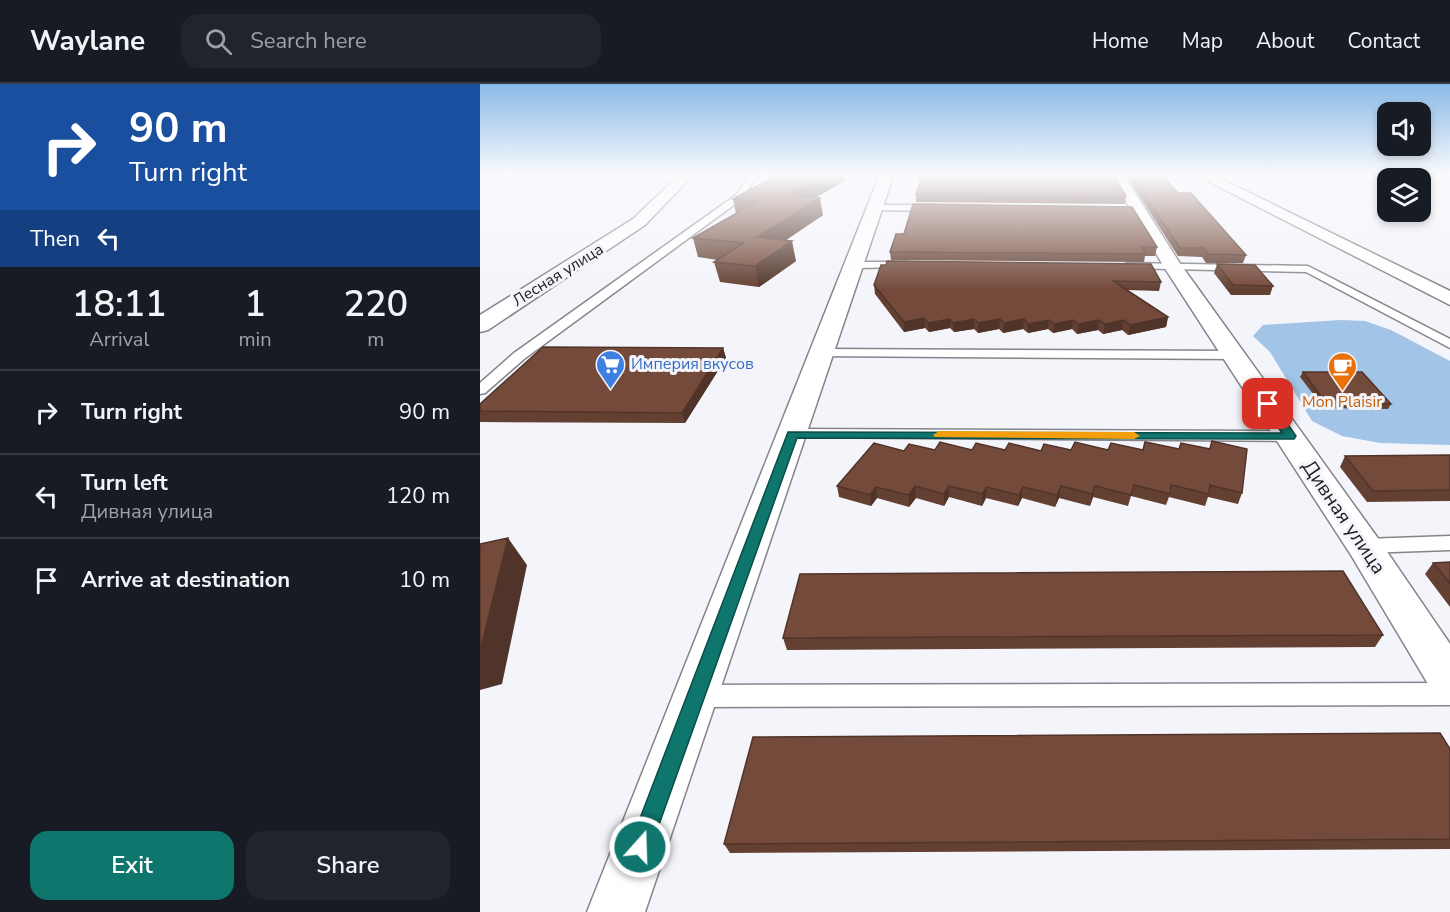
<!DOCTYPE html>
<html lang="en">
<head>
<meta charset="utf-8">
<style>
	:root { --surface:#171b24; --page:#20242c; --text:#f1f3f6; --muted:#9ea1a6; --line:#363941; --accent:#0f766e }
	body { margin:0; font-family:"Nunito Sans",sans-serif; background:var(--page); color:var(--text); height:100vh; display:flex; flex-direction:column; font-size:22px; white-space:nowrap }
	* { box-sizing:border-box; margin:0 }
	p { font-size:20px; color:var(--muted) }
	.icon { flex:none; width:33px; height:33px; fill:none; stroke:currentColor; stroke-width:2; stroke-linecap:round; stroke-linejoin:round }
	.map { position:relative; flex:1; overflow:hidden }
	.side { display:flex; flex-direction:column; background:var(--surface); width:480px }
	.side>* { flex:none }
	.top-card { background:#1a4fa0; color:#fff; overflow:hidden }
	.controls { position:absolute; left:897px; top:18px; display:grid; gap:12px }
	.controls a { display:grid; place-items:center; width:54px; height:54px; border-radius:12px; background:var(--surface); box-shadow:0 3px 9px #0003; font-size:30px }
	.pin { position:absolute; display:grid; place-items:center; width:51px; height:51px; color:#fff; margin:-26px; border-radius:12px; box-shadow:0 3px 9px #0006 }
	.me { position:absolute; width:66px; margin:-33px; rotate:20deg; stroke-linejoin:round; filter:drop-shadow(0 0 4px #0008) }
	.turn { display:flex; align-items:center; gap:21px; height:126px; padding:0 30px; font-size:27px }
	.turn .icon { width:78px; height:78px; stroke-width:2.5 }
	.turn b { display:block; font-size:42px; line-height:51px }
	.then { display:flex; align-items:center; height:57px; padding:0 30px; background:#0003; gap:12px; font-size:22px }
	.eta { display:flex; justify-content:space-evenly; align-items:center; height:102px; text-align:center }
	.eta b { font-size:36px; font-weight:600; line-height:42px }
	.primary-button { display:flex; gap:12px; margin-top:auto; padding:12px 30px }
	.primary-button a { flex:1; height:69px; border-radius:18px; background:var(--accent); color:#fff; font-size:24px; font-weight:600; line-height:69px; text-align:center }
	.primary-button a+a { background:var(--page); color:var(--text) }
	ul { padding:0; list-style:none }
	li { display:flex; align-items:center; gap:18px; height:84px; padding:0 30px; border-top:2px solid var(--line) }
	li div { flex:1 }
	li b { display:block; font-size:22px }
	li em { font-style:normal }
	header { display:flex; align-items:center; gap:36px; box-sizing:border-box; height:84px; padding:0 30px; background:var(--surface); border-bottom:2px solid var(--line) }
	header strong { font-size:28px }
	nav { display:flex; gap:33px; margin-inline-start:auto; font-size:21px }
	.search { width:420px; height:54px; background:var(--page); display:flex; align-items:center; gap:15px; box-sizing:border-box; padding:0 21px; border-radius:18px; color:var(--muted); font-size:22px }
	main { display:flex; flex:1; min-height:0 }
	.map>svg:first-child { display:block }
	.water { fill:#a1c4e7 }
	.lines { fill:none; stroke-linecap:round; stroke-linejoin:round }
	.lane-casing { stroke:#84848a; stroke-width:3 }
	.street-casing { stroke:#84848a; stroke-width:3 }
	.secondary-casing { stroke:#84848a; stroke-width:3 }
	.lane { fill:#fff; fill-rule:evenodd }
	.street { fill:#fff; fill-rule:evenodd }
	.secondary { fill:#fff; fill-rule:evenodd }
	.wall { fill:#644033 }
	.shaded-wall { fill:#513429 }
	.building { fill:#744a3b; stroke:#513429; stroke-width:1.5 }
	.route { fill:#0f766e; stroke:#0a4d48; stroke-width:1.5 }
	.slow { fill:#f59e0b }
	.labels { text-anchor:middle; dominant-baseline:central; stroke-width:6; stroke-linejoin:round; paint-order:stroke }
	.far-street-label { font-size:16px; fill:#1e1d20; stroke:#f4f4fb }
	.far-shop-label { font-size:16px; fill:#366cbe; stroke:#f4f4fb; text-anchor:start }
	.far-food-label { font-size:16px; fill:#c56008; stroke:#f4f4fb }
	.street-label { font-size:20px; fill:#1e1d20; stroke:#f4f4fb }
</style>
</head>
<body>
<header>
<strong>Waylane</strong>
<div class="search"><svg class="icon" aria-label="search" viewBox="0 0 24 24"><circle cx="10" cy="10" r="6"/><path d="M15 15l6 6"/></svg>Search here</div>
<nav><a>Home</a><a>Map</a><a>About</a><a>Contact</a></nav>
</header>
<main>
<section class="side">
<div class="top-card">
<div class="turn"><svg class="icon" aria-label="right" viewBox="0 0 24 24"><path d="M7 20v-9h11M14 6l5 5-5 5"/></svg><div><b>90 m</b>Turn right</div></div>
<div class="then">Then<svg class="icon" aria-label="left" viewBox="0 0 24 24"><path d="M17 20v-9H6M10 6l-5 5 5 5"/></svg></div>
</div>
<div class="eta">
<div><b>18:11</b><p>Arrival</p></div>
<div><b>1</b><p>min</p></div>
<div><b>220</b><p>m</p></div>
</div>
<ul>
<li><svg class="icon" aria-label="right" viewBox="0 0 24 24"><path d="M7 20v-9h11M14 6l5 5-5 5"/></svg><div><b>Turn right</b></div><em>90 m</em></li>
<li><svg class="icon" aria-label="left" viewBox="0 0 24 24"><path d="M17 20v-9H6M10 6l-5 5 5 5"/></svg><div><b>Turn left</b><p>Дивная улица</p></div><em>120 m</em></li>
<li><svg class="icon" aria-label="arrive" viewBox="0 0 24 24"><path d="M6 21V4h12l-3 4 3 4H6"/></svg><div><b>Arrive at destination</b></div><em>10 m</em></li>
</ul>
<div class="primary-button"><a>Exit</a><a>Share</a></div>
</section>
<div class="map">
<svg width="970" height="828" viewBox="0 0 970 828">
	<rect width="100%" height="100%" fill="#f4f4fb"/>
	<!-- water -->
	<path class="water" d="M861,236L885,237L911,246L970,277V361L900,359L862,352L832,337L790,268L773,252L783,241Z"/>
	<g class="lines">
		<defs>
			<path id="lane" d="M271,90H278L262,115L44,275L5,309L0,310V299L34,269L256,111Z
				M393,121H457L461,124L457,127L396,126L392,123Z
				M429,178L433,179V183L374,184L369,181L374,178Z
				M649,179L828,182L970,255V264L826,188L645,184V180Z
				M342,265L755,267L762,271L755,275L337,272L335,269L337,266Z
				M312,345L810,347L818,352L810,357L306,353L304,350L306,347Z
				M970,452V466L884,469L877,467L874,462L877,457L884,455Z
				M970,599V621L215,623L206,620L203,612L206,604L215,601Z"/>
			<path id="street" d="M400,90H414L165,828H107Z
				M630,90H643L701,181L897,453L970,560V615L954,610L871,471L684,183Z
				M714,90H731L970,207V221Z"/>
			<path id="secondary" d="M200,90H214L165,141L8,246L0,248V231L153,135Z"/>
		</defs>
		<!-- lane casing -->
		<use href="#lane" class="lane-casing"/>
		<!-- street casing -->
		<use href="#street" class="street-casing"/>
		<!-- secondary casing -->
		<use href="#secondary" class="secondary-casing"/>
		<!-- lane -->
		<use href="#lane" class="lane"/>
		<!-- street -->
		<use href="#street" class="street"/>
		<!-- secondary -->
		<use href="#secondary" class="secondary"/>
	</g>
	<!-- wall -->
	<path class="wall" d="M299,90H365L366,96L336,113L343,131L306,156L316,177L279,203L240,198L234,178L238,176L218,173L213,154L256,130L253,115Z
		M438,90H633L646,112L645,120L436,118V111L440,96H438Z
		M645,90H682L698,109L766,171L763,179H726L722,173L698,172Z
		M677,163L675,172H665L664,178L411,176L410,168Z
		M737,180L793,202L790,211H751L734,189Z
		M401,181L681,198L679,207L647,206L688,233L686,243L648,251L642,246L623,250L618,246L597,250L592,245L573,249L568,245L548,249L543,245L523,249L519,245L498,249L494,245L474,248L470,244L449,248L445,244L424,248L395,210L394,201Z
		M243,264L246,274L205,339L0,338V327Z
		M823,288L911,320L908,325L844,324L820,293Z
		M732,357L762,409L758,420L728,413L725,422L689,413L686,421L651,412L648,422L613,413L610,422L579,414L575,423L542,414L538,422L506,414L502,422L469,413L464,422L436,414L429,423L397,414L391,422L359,413L357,402L424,367L663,366L729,365Z
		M970,371V417L887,418L860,383L865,372Z
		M970,478V523L945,490L953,479Z
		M903,551L895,563L307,566L303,554Z
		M970,665V765L250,769L244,760Z"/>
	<!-- shaded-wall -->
	<path class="shaded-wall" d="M345,90H365L366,96L311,128L308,111Z
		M340,114L343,131L281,173L277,153Z
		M312,157L316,177L279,203L275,182Z
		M688,233L686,243L648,251L650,241Z
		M444,234L445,244L424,248V238Z
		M470,235V244L449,248L448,239Z
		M494,235V245L474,248L473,239Z
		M520,235L519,245L498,249V239Z
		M544,235L543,245L523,249L524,239Z
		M569,236L568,245L548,249V240Z
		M593,236L592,245L573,249L574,240Z
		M619,236L618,246L597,250L599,240Z
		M644,236L642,246L623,250L625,240Z
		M243,264L246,274L205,339L202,329Z
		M435,402L436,414L429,423V411Z
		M469,402V413L464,422V410Z
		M581,402L579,414L575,423L577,411Z
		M615,402L613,413L610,422L612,410Z
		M396,403L397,414L391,422L390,411Z
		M507,403L506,414L502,422V410Z
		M543,403L542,414L538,422L539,411Z
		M28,454L47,481L22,600L0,606V567Z"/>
	<!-- building -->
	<path class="building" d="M299,90H345L308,111L340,114L277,153L312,157L275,182L234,178L264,159L213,154L278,117L253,115Z
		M442,90H633L646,112L436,111Z
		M650,90H682L698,109H711L766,171L728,170L724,164H700Z
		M433,120L652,123L677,163H662L665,170L410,168L416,150H424Z
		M407,177L671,180L681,198L633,197L688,233L650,241L644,236L625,240L619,236L599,240L593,236L574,240L569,236L548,240L544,235L524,239L520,235L498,239L494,235L473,239L470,235L448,239L444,234L424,238L394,201L401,181H406Z
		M737,180L775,181L793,202L753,201Z
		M63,263L243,264L202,329L0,327V320Z
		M823,288H882L911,320L846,319Z
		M732,357L767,365L762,409L730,401L729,410L691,401L690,410L654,401L651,411L615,402L612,410L581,402L577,411L543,403L539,411L507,403L502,410L469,402L464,410L435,402L429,411L396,403L390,411L357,402L394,359L424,367L429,360L455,366L460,358L492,366L496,359L525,366L529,359L561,367L564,360L591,366L595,358L628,366L631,359L663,366L665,358L699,365L701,359L730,365Z
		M970,371V406L893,407L865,372Z
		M28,454L0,567V460Z
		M970,478V499L953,479Z
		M863,487L903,551L303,554L320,490Z
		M960,649L970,665V755L244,760L273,653Z"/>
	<!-- sky -->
	<linearGradient id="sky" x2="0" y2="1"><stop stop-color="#8bbae8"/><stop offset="0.44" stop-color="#fafafd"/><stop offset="1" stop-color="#fafafd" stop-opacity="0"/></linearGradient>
	<rect width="970" height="206" fill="url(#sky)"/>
	<!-- route -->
	<path class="route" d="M788,316L792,317L816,352L814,355L317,354L171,763L168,771L160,774L152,771L149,763L308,348L802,349L782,320Z"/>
	<!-- slow -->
	<path class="slow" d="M459,347L654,348L660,352L654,355L455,353L453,351Z"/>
	<!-- icons -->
	<defs>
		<symbol id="supermarket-pin" viewBox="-11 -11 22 30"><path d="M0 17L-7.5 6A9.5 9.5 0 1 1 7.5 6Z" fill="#3f7fe0" stroke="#f4f4fb"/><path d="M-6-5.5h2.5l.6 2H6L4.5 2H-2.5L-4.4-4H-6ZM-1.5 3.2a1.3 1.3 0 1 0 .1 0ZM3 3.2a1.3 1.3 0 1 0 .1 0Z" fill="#fff"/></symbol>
		<symbol id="cafe-pin" viewBox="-11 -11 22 30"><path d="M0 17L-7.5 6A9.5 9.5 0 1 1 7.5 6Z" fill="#e8710a" stroke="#f4f4fb"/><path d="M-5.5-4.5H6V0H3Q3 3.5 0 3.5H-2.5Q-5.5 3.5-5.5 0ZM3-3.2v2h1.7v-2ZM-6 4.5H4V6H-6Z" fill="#fff"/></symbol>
	</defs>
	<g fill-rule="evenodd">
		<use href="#supermarket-pin" x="114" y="264" width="33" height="45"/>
		<use href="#cafe-pin" x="846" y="266" width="33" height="45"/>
	</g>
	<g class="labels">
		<!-- far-street labels -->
		<g class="far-street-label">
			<text transform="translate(78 191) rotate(-32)">Лесная улица</text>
		</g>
		<!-- far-shop labels -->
		<g class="far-shop-label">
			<text x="151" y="280">Империя вкусов</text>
		</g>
		<!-- far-food labels -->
		<g class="far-food-label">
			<text x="862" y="318">Mon Plaisir</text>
		</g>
		<!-- street labels -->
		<g class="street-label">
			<text transform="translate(864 433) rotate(56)">Дивная улица</text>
		</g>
	</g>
</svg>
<div class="controls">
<a><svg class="icon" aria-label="sound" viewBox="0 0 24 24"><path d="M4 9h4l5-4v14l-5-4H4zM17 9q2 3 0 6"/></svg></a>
<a><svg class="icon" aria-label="layers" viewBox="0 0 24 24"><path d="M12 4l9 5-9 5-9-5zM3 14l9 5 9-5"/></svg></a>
</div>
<div class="pin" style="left:788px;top:320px;background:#d93025"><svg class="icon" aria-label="arrive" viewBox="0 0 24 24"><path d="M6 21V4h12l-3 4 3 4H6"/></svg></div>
<svg class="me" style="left:160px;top:763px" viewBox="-20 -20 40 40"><circle r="17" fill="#0f766e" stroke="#fff" stroke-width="3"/><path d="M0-11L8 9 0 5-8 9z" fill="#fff"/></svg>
</div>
</main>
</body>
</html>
